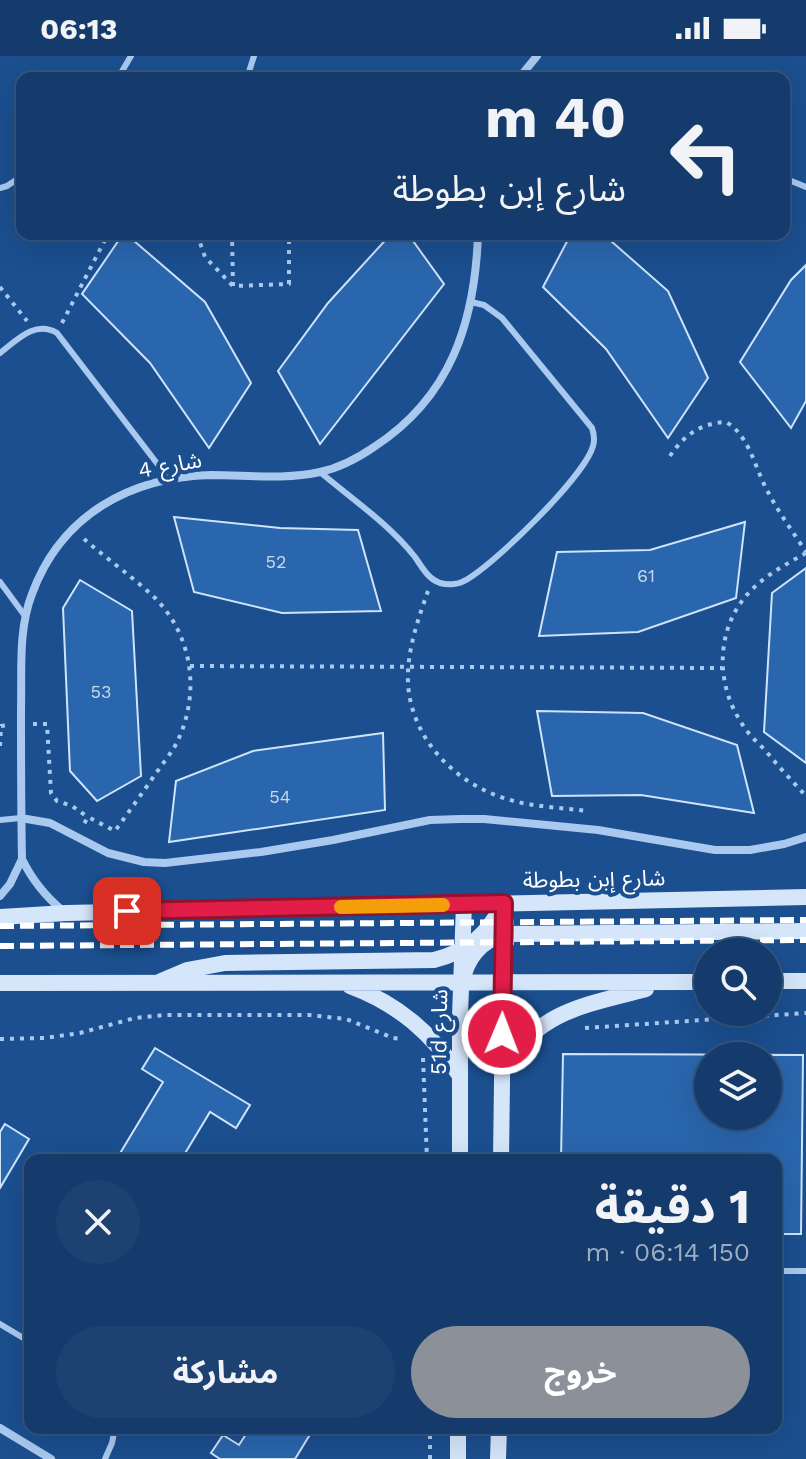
<!DOCTYPE html>
<html lang="ar">
<head>
<meta charset="utf-8">
<style>
	:root { --surface:#143b6b; --page:#1d4271; --text:#f1f3f6; --muted:#9dadc1; --line:#33557e; --accent:#8c9099 }
	body { margin:0; font-family:"Work Sans","Noto Sans Arabic",sans-serif; background:var(--page); color:var(--text); direction:rtl; height:100vh; display:flex; flex-direction:column; font-size:30px; white-space:nowrap }
	* { box-sizing:border-box; margin:0 }
	p { font-size:26px; color:var(--muted) }
	.icon { flex:none; width:44px; height:44px; fill:none; stroke:currentColor; stroke-width:2; stroke-linecap:round; stroke-linejoin:round }
	.map { position:relative; flex:1; overflow:hidden; direction:ltr }
	.side { position:absolute; left:24px; top:1098px; width:758px; height:280px; display:flex; flex-direction:column; background:var(--surface); border-radius:16px; box-shadow:0 8px 32px #0002,0 0 0 2px var(--line); direction:rtl }
	.side>* { flex:none }
	.top-card { position:absolute; left:16px; top:16px; width:774px; height:168px; border-radius:16px; box-shadow:0 8px 32px #0002,0 0 0 2px var(--line); direction:rtl; background:#143b6b; color:var(--text); overflow:hidden }
	.tools { position:absolute; left:694px; top:882px; display:grid; gap:16px }
	.tools a { display:grid; place-items:center; width:88px; height:88px; border-radius:50%; background:var(--surface); box-shadow:0 8px 32px #0002,0 0 0 2px var(--line); font-size:40px }
	.pin { position:absolute; display:grid; place-items:center; width:68px; height:68px; color:#fff; margin:-34px; border-radius:16px; box-shadow:0 4px 12px #0006 }
	.me { position:absolute; width:88px; margin:-44px; rotate:1deg; stroke-linejoin:round; filter:drop-shadow(0 0 6px #0008) }
	.turn { display:flex; align-items:center; gap:28px; height:168px; padding:0 32px; font-size:36px }
	.turn .icon { width:104px; height:104px; stroke-width:2.5 }
	.turn b { display:block; font-size:56px; line-height:68px }
	.round { display:grid; place-items:center; flex:none; width:84px; height:84px; border-radius:42px; background:var(--page) }
	.headline { display:flex; align-items:center; justify-content:space-between; height:136px; padding:0 32px }
	h1 { font-size:48px; font-weight:700; line-height:60px }
	.button { display:flex; gap:16px; margin-top:auto; padding:16px 32px }
	.button a { flex:1; height:92px; border-radius:48px; background:var(--accent); color:#fff; font-size:32px; font-weight:700; line-height:92px; text-align:center }
	.button a+a { background:var(--page); color:var(--text) }
	.status { display:flex; justify-content:space-between; align-items:center; height:56px; padding:0 40px; background:var(--surface); direction:ltr }
	.status svg { height:22px; fill:currentColor }
	.map>svg:first-child { display:block }
	.building { fill:#2a66ad; stroke:#cfe3fa; stroke-width:2; fill-rule:evenodd }
	.lines { fill:none; stroke-linecap:round; stroke-linejoin:round }
	.path { stroke:#a9c9ee; stroke-width:4; stroke-dasharray:4 6; stroke-linecap:butt }
	.lane { stroke:#a9c9ee; stroke-width:6 }
	.street { stroke:#a9c9ee; stroke-width:8 }
	.secondary { stroke:#d6e6fa; stroke-width:16 }
	.rail { stroke:#fff; stroke-width:6; stroke-dasharray:14 6; stroke-linecap:butt }
	.route-casing { stroke:#92132f; stroke-width:20 }
	.route { stroke:#e11d48; stroke-width:14 }
	.slow { stroke:#f59e0b; stroke-width:14 }
	.labels { text-anchor:middle; dominant-baseline:central; stroke-width:8; stroke-linejoin:round; paint-order:stroke }
	.number-label { font-size:18px; fill:#cad9ea }
	.street-label { font-size:22px; fill:#fff; stroke:#1b4f8f }
</style>
</head>
<body>
<div class="status"><b>06:13</b><svg viewBox="0 0 49 12"><path d="M0 12V9h3v3zM5 12V6h3v6zM10 12V3h3v9zM15 12V0h3v12zM26 1h20v11H26zM47 4h2v5h-2z"/></svg></div>
<div class="map">
<svg width="806" height="1403" viewBox="0 0 806 1403">
	<rect width="100%" height="100%" fill="#1b4f8f"/>
	<!-- building -->
	<path class="building" d="M123,178H126L205,246L251,327L209,392L150,307L82,238Z
		M391,178H408L444,228L320,388L278,315L328,247Z
		M571,178H603L668,235L708,322L668,382L606,293L543,231Z
		M806,209V345L791,372L740,306L791,224Z
		M174,461L280,472L358,474L381,555L282,557L194,536Z
		M745,466L736,542L638,576L539,580L557,496L650,494Z
		M806,512V707L764,676L772,537Z
		M80,524L132,555L141,720L97,745L70,715L63,552Z
		M537,655L643,657L737,689L754,757L641,739L552,740Z
		M383,677L385,754L169,786L176,725L253,695Z
		M155,992L250,1049L236,1072L210,1056L181,1104H116L163,1026L142,1013Z
		M563,998L803,999L801,1178H776V1104H561ZM708,1000H768V1060H708Z
		M5,1068L29,1083L0,1132V1076Z
		M250,1372H314L295,1403H220L211,1397L223,1379L239,1389Z"/>
	<g class="lines">
		<!-- path -->
		<path class="path" d="M197,178L205,201L233,230
			M255,178L232,179L233,230L289,228V178
			M0,231L27,265
			M62,267L108,178
			M670,400C684,379 701,367 726,366C750,380 755,413 768,436C779,457 793,476 806,496
			M84,483C107,503 133,521 155,542C194,581 201,641 175,690C169,700 161,710 154,720C141,739 128,757 115,775L88,761L84,768
			M806,497C783,510 758,523 742,545C716,580 717,630 741,666C747,677 756,685 765,694C778,710 792,725 806,740
			M428,535C417,566 404,603 409,637C417,691 462,732 514,745C537,751 563,752 587,755
			M190,610L722,612
			M33,668H47L51,737L57,745L72,750L88,761
			M0,690L1,670L8,669
			M585,972L806,957
			M0,983L45,982L80,977L135,962L164,959H309L346,963L393,982L403,983
			M423,1002L427,1104
			M430,1403V1372"/>
		<!-- lane -->
		<path class="lane" d="M118,22L131,0
			M247,22L254,0
			M784,122L806,131
			M0,132L7,130L22,120
			M0,297C17,284 35,264 57,277L169,423
			M320,416C352,443 389,468 415,501C422,511 428,523 440,527C447,529 457,529 464,525C492,511 585,420 593,390C595,384 594,378 592,372L502,262L484,249L471,246
			M0,526L25,560
			M0,764L21,762
			M776,1215H806
			M0,1268L30,1286
			M105,1403L112,1387L115,1372"/>
		<!-- street -->
		<path class="street" d="M519,22L537,0
			M21,762L50,767L108,797L144,806L165,807L261,796L333,784L430,764L460,763H484L598,774L715,794H750L784,788L806,781
			M22,803C32,824 45,840 63,855
			M0,840L10,828L22,803C21,752 21,702 21,652C22,614 18,574 32,538C61,459 130,421 211,419C247,419 285,424 320,416C339,412 358,402 374,391C451,341 475,266 478,178
			M0,1372L51,1403"/>
		<!-- secondary -->
		<path class="secondary" d="M0,861L66,857L806,841
			M161,925L187,914L225,907L434,904C469,895 487,879 504,847
			M768,925H806
			M462,926C467,901 480,886 504,878L806,875
			M0,927L708,926
			M350,930C398,948 432,977 460,1020
			M503,1009C545,953 583,950 646,933
			M460,1104V960L464,848
			M501,1104L504,870
			M458,1403V1372
			M498,1403L499,1372"/>
		<!-- rail -->
		<path class="rail" d="M0,870L806,864
			M0,890L806,884"/>
	</g>
	<g class="lines">
		<defs>
			<path id="route" d="M127,855L504,847L502,978"/>
		</defs>
		<!-- route casing -->
		<use href="#route" class="route-casing"/>
		<!-- route -->
		<use href="#route" class="route"/>
		<!-- slow -->
		<path class="slow" d="M341,851L443,849"/>
	</g>
	<g class="labels">
		<!-- number labels -->
		<g class="number-label">
			<text x="276" y="505">52</text>
			<text x="646" y="519">61</text>
			<text x="101" y="635">53</text>
			<text x="280" y="740">54</text>
		</g>
		<!-- street labels -->
		<g class="street-label">
			<text transform="translate(170 409) rotate(-10)">شارع 4</text>
			<text transform="translate(594 823) rotate(-1)">شارع إبن بطوطة</text>
			<text transform="translate(439 976) rotate(-89)">51d شارع</text>
		</g>
	</g>
</svg>
<div class="tools">
<a><svg class="icon" aria-label="search" viewBox="0 0 24 24"><circle cx="10" cy="10" r="6"/><path d="M15 15l6 6"/></svg></a>
<a><svg class="icon" aria-label="layers" viewBox="0 0 24 24"><path d="M12 4l9 5-9 5-9-5zM3 14l9 5 9-5"/></svg></a>
</div>
<div class="pin" style="left:127px;top:855px;background:#d93025"><svg class="icon" aria-label="arrive" viewBox="0 0 24 24"><path d="M6 21V4h12l-3 4 3 4H6"/></svg></div>
<svg class="me" style="left:502px;top:978px" viewBox="-20 -20 40 40"><circle r="17" fill="#e11d48" stroke="#fff" stroke-width="3"/><path d="M0-11L8 9 0 5-8 9z" fill="#fff"/></svg>
<div class="top-card">
<div class="turn"><svg class="icon" aria-label="left" viewBox="0 0 24 24"><path d="M17 20v-9H6M10 6l-5 5 5 5"/></svg><div><b>40 m</b>شارع إبن بطوطة</div></div>
</div>
<section class="side">
<div class="headline"><div><h1>1 دقيقة</h1><p>150 m · 06:14</p></div><a class="round"><svg class="icon" aria-label="close" viewBox="0 0 24 24"><path d="M6 6l12 12M18 6L6 18"/></svg></a></div>
<div class="button"><a>خروج</a><a>مشاركة</a></div>
</section>
</div>
</body>
</html>
